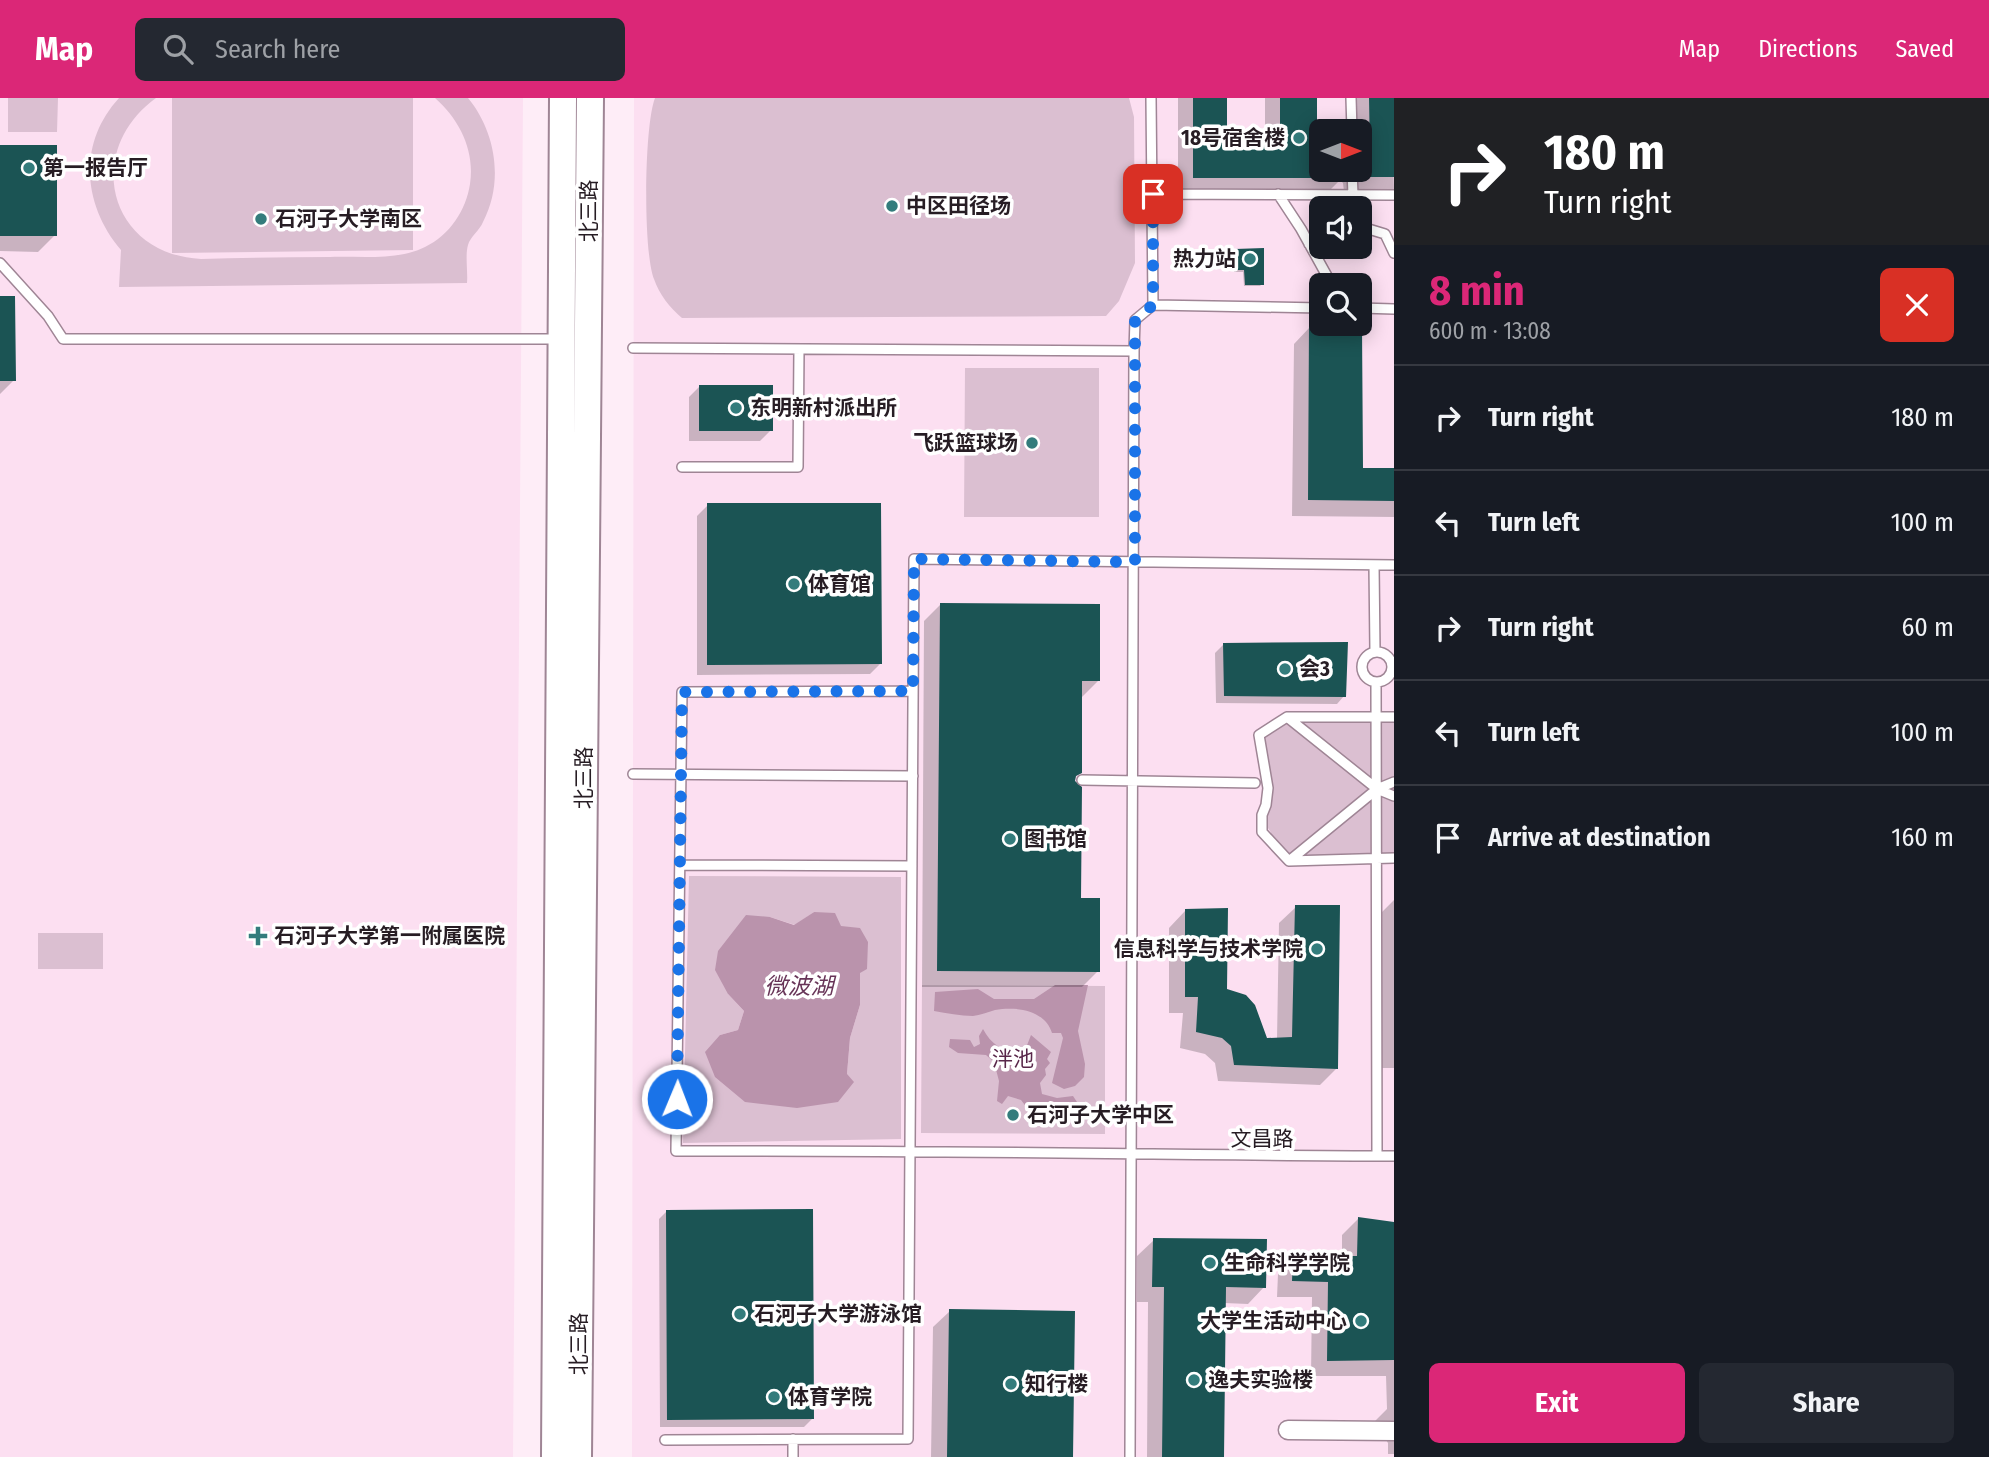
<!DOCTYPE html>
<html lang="en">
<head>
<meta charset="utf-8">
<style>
	:root { --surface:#171b24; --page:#242831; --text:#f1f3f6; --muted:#9ea1a6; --line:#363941; --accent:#db2777 }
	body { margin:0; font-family:"Fira Sans Condensed","Noto Sans SC",sans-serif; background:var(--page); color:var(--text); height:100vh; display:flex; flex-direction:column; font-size:26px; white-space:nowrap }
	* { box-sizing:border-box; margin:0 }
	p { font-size:23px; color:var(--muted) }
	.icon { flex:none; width:38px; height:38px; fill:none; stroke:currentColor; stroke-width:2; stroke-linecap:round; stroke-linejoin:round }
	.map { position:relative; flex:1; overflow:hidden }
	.sheet { display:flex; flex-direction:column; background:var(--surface); width:595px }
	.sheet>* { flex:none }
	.guide { background:#202124; color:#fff; overflow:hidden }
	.needle { width:46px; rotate:90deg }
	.buttons { position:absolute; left:1309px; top:21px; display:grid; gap:14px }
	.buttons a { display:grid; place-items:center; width:63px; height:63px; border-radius:10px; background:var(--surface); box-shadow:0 4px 18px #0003; font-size:35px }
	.pin { position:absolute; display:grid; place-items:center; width:60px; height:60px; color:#fff; margin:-30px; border-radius:14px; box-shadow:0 4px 10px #0006 }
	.me { position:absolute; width:77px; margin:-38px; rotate:1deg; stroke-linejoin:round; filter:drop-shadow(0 0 5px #0008) }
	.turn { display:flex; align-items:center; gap:24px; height:147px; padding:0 35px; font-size:32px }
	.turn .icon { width:91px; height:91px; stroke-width:2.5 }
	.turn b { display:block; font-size:49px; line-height:60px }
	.round { display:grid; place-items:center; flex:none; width:74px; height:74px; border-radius:10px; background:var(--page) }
	.headline { display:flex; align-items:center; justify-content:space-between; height:119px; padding:0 35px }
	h1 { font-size:42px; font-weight:700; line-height:52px; color:var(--accent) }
	.button { display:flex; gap:14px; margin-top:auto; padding:14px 35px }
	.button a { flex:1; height:80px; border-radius:10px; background:var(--accent); color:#fff; font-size:28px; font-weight:700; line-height:80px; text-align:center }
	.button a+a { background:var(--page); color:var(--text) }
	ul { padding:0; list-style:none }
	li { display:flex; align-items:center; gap:21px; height:105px; padding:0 35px; border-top:2px solid var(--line) }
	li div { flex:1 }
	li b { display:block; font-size:26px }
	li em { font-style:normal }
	header { display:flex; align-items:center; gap:42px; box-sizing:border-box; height:98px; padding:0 35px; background:var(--accent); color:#fff }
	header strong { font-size:33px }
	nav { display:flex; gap:38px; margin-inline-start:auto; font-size:24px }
	.search { width:490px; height:63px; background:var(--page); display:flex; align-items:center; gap:18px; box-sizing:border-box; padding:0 24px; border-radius:10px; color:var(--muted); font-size:26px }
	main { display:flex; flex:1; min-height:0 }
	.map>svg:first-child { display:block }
	.built { fill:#fcdff1; fill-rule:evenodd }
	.green { fill:#dbbfd1; fill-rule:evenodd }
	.water { fill:#ba93ac }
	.shadow { fill:#0003 }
	.building { fill:#1b5454 }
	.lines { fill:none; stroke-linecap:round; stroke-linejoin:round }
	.service-casing { stroke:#9f8595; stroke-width:12 }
	.minor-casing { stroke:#9f8595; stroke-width:21 }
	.secondary-casing { stroke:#9f8595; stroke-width:30 }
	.service { stroke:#fff; stroke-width:9 }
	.minor { stroke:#fff; stroke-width:18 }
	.secondary { stroke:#fff; stroke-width:26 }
	.route { stroke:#1a73e8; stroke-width:12; stroke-dasharray:0 21.6 }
	.poi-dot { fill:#337c7c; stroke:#fff; stroke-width:2.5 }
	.labels { text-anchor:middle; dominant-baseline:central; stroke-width:7; stroke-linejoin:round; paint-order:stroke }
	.poi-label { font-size:21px; font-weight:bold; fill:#271d24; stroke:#fff; text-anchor:start }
	.street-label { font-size:21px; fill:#271d24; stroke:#fff }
	.park-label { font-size:21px; fill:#59274a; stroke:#fff }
	.water-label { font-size:23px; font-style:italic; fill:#683558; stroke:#fff }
</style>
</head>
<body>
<header>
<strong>Map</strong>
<div class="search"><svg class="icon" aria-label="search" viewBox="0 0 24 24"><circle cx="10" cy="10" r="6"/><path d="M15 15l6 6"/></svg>Search here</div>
<nav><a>Map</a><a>Directions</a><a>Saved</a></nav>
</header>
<main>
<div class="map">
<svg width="1394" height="1359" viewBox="0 0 1394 1359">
	<rect width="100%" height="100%" fill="#feedf7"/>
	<!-- built -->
	<path class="built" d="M0,0H523L513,1359H0Z
		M634,0H1394V1359H632ZM1321,33H1360V72H1321ZM1321,110H1360V149H1321ZM1321,187H1360V226H1321Z"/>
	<!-- green -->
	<path class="green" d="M8,0H58L57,34H8Z
		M119,0H156C83,53 108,156 201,161C244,160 287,159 330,159C360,158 397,163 425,149C450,137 466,112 470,86C475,53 460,22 435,0H468C496,34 504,84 483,124C480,132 470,139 468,147C465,157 468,174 467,185L119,189L121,152C83,107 77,46 119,0Z
		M172,0H413V152L172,155Z
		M655,0H1129L1134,19L1135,165L1119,203L1106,218L682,220C670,210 659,196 654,181C643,154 644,28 655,0Z
		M965,270H1099V419H964Z
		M1287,619H1394V760L1289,763L1268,730V690L1259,637Z
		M689,778L901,779V1041L683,1045ZM814,814L841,829L860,875V907L850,940L847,976L720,937L738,932L744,913L728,896L770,819L795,827Z
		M38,835H103V871H38Z
		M922,887L1105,888V1036L921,1035Z"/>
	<!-- water -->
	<path class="water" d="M814,814L835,815L841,828L860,830L868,844L867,871L860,875V907L850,940L847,976L854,984L838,1004L797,1010L745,1004L715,979L705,954L720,937L738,932L744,913L728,896L715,872L718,853L746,817L770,819L794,827Z
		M1055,887H1088L1078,933L1085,966L1084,979L1075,988L1064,991L1052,985L1063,940L1061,935H1052C1045,912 1016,908 995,912C988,914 980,917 973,918C960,918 947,915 934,913L935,894L978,891L994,901H1034Z
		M983,931C992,948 1005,955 1024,955L1031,937L1051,954L1047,961L1050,965L1045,971L1046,977L1040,985L1042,996L1057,1000L1073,998L1079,1007L1072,1019L1048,1007L1047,1024L1037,1023L1021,1002L1008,998L1002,1006L997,1003L999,983L994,964L986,957L958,955L949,949L950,941L970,942L974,949L980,946L979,938Z"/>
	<!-- shadow -->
	<path class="shadow" d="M1178,0H1225V48L1265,47V0H1315V47H1321V72H1360V33H1354V0H1392L1394,94H1344L1343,85L1340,82L1328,94L1178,95Z
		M0,49L55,137L38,154L0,153Z
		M1236,152L1262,186L1260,188H1244L1243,174H1234V154Z
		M0,200L14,282L0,296Z
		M1310,229L1361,372H1394V419L1292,418L1294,246Z
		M700,288L771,332L760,343H689V299Z
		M708,407L881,565L870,576L697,577V418Z
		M940,507L1098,583L1082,599L1080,674L1074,681L1080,801L1098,873L1082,889H922L924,523Z
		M1223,547L1344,598L1337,606L1216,605L1215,555Z
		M1394,802V970H1380L1379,817Z
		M1296,809L1336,971L1320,987L1218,983L1215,965L1205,956L1180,950L1183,915H1169V830L1185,813L1226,892L1266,942L1277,941L1279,825Z
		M667,1113L812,1321L804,1329H660L659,1121Z
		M1358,1121L1394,1126V1356H1388V1345L1374,1324L1387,1311L1386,1278H1311L1312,1199H1277L1278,1176L1294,1160H1342V1137Z
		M1154,1142L1264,1189L1248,1206L1224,1205L1223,1359H1147L1148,1204H1137V1158Z
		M950,1213L1071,1359H931L933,1229Z"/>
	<!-- building -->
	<path class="building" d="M1193,0H1227V46L1280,45V0H1317V46H1321V80H1193Z
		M1369,0H1394V79H1360V63H1365V56H1370Z
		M0,47H57V138H0Z
		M1264,150V187H1245L1244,172H1236L1235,151Z
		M0,198H15L16,283H0Z
		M1309,227L1362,229L1363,370H1394V403L1308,402Z
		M699,287H773V333H699Z
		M707,405H881L882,566L707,567Z
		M940,505L1100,506V583H1082V675L1076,678L1075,683L1082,689L1081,800H1100V874L937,873Z
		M1348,544L1346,599L1224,598L1223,545Z
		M1295,807H1340L1338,971L1234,967L1231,948L1222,940L1196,934L1198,899H1185V811L1228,810L1227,891L1246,897L1255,907L1267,940L1292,939Z
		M813,1111L814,1321L667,1322L666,1112Z
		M1358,1119L1394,1124V1262L1327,1263L1328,1184L1292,1183L1293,1158H1357Z
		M1153,1140L1267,1141L1266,1190L1226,1189L1224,1359H1162L1164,1189H1152Z
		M949,1211L1075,1213L1073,1359H947Z"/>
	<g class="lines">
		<defs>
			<path id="service" d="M1351,0L1352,33
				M1352,72L1353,97
				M1153,96L1394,97
				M1278,96L1301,131L1332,187
				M1360,132L1362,129L1385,136L1394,155
				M1309,146L1340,153L1344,149
				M0,165L48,218L63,241H559
				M1153,207L1321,210
				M1360,210L1394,211
				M633,250L1134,253
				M682,369H798L799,251
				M1374,467L1375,554
				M1362 569a15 15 0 1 1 30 0a15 15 0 1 1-30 0Z
				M1376,584L1377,1058
				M913,593L682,594L676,1053C915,1052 1155,1057 1394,1058
				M1287,619L1377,691L1394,698
				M1394,619H1287L1259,637L1268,690L1266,707L1262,717V734L1289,763L1394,760
				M633,676L913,678
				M1082,682L1255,685
				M1289,763L1377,691L1394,684
				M680,767L912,768
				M793,1341V1359
				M665,1342L908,1341L914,461L1394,467
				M1130,1359L1134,253L1135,222L1153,207L1151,0"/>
			<path id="minor" d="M1288,1332L1394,1333"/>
			<path id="secondary" d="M555,1359L563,0
				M578,1359L590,0"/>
		</defs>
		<!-- service casing -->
		<use href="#service" class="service-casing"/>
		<!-- minor casing -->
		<use href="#minor" class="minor-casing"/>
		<!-- secondary casing -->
		<use href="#secondary" class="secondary-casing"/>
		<!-- service -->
		<use href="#service" class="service"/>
		<!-- minor -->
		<use href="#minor" class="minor"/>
		<!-- secondary -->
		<use href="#secondary" class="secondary"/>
	</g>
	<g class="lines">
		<!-- route -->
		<path class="route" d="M677,1001L682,594L913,593L914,461L1135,464V222L1153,207V96"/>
	</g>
	<!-- markers -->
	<g class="poi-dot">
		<circle cx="1299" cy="40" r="7"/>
		<circle cx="29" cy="70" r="7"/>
		<circle cx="892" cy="108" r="7"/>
		<circle cx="261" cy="121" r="7"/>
		<circle cx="1250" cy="161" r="7"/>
		<circle cx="736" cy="310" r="7"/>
		<circle cx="1032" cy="345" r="7"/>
		<circle cx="794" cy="486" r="7"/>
		<circle cx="1285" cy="571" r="7"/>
		<circle cx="1010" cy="741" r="7"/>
		<path d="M254.5 827.5h7v7h7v7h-7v7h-7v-7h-7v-7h7z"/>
		<circle cx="1317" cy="851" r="7"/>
		<circle cx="1013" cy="1017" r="7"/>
		<circle cx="1210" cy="1165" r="7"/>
		<circle cx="740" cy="1216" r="7"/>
		<circle cx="1361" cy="1223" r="7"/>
		<circle cx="1194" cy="1282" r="7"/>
		<circle cx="1011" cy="1286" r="7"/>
		<circle cx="774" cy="1299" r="7"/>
	</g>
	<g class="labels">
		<!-- poi labels -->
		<g class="poi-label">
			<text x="1285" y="40" text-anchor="end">18号宿舍楼</text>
			<text x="43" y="70">第一报告厅</text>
			<text x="906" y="108">中区田径场</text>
			<text x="275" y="121">石河子大学南区</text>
			<text x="1236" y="161" text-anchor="end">热力站</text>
			<text x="750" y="310">东明新村派出所</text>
			<text x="1018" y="345" text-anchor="end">飞跃篮球场</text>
			<text x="808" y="486">体育馆</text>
			<text x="1299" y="571">会3</text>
			<text x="1024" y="741">图书馆</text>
			<text x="274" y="838">石河子大学第一附属医院</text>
			<text x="1303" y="851" text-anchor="end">信息科学与技术学院</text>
			<text x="1027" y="1017">石河子大学中区</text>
			<text x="1224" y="1165">生命科学学院</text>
			<text x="754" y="1216">石河子大学游泳馆</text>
			<text x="1347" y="1223" text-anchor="end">大学生活动中心</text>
			<text x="1208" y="1282">逸夫实验楼</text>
			<text x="1025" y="1286">知行楼</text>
			<text x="788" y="1299">体育学院</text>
		</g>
		<!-- street labels -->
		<g class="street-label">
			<text transform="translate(589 113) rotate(-90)">北三路</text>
			<text transform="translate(584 680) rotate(-90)">北三路</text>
			<text x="1262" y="1041">文昌路</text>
			<text transform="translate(579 1246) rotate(-90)">北三路</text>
		</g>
		<!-- park labels -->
		<g class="park-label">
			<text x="1013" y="961">泮池</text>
		</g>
		<!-- water labels -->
		<g class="water-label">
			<text x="799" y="888">微波湖</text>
		</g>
	</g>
</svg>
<div class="buttons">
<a><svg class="needle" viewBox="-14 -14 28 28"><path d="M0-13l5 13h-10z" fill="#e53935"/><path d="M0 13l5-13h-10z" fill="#9ea1a6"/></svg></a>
<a><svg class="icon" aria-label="sound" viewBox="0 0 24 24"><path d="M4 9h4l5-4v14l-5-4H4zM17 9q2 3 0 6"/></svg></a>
<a><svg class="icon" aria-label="search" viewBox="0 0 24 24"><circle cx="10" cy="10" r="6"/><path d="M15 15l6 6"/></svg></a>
</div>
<div class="pin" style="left:1153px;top:96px;background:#d93025"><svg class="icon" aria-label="arrive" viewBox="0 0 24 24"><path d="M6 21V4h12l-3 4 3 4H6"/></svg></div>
<svg class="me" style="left:677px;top:1001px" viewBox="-20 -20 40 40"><circle r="17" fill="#1a73e8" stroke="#fff" stroke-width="3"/><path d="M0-11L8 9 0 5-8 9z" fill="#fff"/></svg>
</div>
<section class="sheet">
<div class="guide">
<div class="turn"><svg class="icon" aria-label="right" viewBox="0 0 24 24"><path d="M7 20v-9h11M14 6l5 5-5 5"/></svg><div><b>180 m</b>Turn right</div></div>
</div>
<div class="headline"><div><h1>8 min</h1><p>600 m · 13:08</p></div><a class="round" style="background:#d93025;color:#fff"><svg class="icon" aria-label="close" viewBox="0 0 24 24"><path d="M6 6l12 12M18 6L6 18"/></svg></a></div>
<ul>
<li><svg class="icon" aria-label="right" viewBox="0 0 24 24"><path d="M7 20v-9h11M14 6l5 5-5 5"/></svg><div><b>Turn right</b></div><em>180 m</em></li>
<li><svg class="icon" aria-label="left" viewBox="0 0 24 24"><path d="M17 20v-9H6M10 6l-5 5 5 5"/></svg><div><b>Turn left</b></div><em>100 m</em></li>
<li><svg class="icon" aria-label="right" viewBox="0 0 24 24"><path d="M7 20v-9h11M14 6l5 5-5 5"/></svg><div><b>Turn right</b></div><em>60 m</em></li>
<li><svg class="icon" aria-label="left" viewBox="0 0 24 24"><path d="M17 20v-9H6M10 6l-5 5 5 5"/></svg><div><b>Turn left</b></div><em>100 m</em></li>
<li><svg class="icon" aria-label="arrive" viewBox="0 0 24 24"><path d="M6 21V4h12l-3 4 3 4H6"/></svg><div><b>Arrive at destination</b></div><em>160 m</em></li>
</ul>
<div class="button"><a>Exit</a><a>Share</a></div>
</section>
</main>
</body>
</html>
